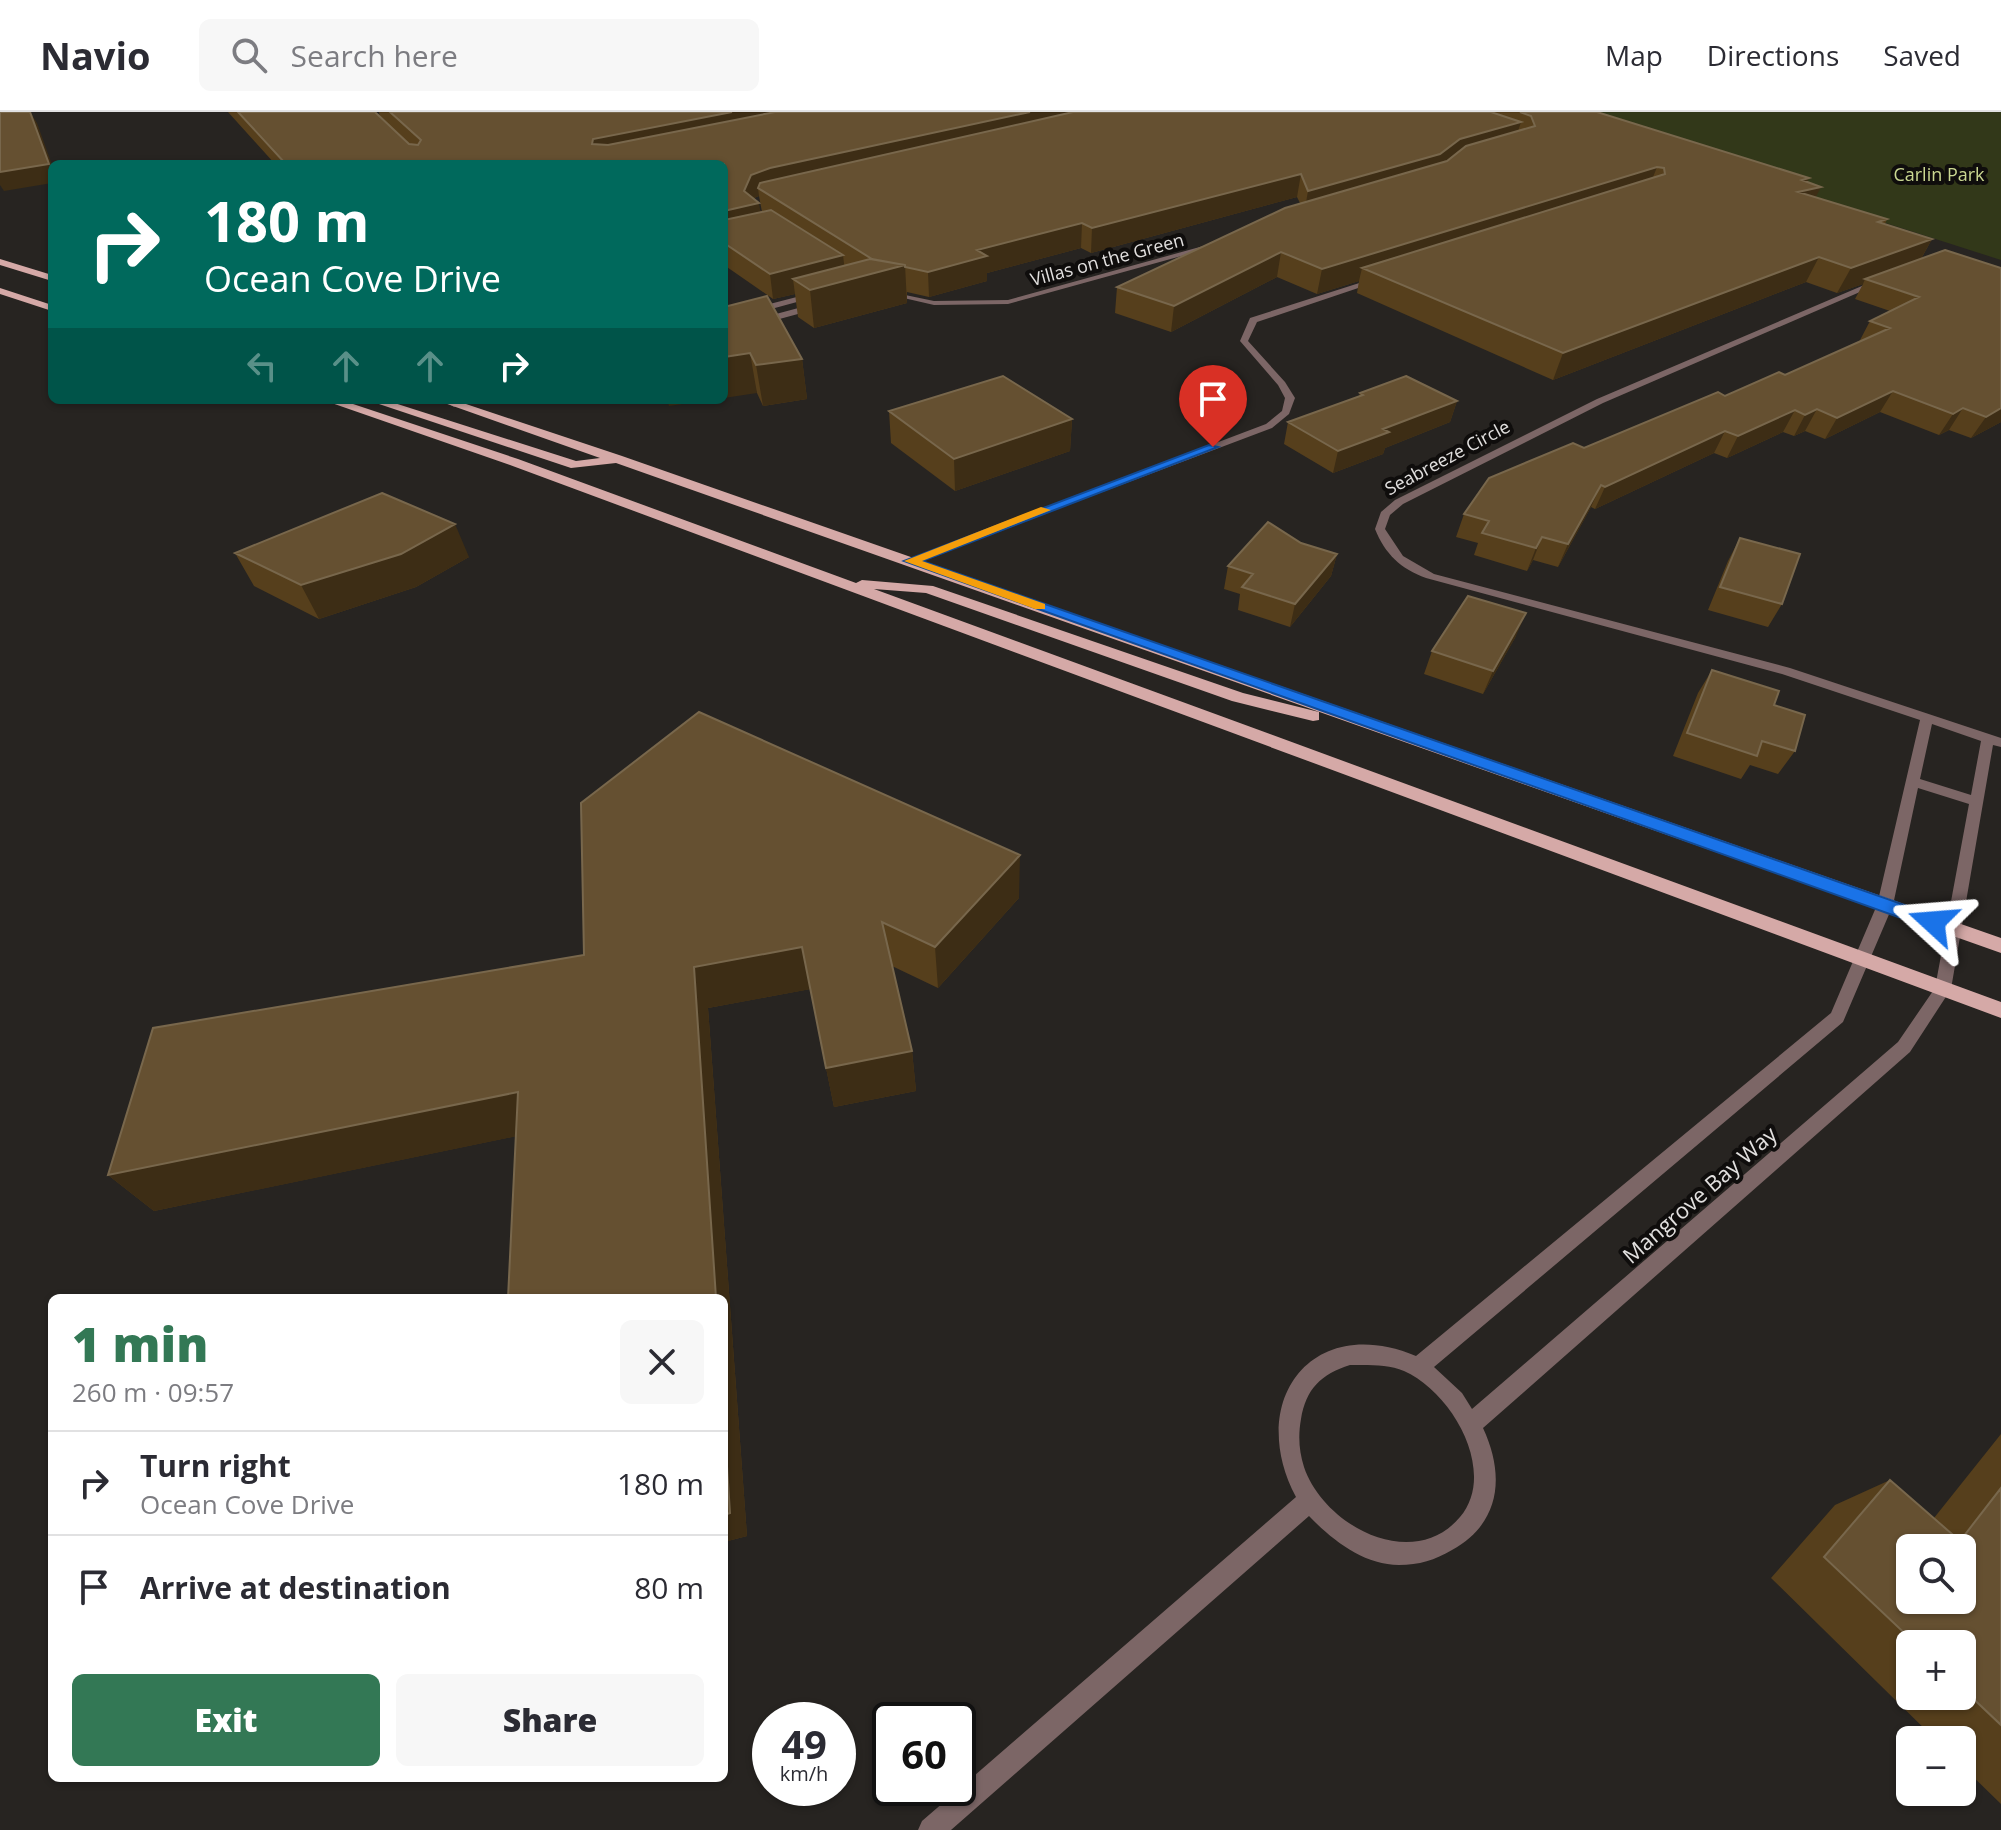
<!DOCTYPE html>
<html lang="en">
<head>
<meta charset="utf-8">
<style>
	:root { --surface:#fff; --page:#f7f7f7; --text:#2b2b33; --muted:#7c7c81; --line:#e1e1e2; --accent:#337855 }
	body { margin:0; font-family:"Open Sans",sans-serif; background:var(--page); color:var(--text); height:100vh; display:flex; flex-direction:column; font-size:30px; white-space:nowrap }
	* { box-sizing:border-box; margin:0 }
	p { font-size:26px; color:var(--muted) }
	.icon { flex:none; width:44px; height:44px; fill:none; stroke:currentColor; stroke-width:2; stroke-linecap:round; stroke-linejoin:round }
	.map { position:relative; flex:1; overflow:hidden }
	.panel { position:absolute; left:48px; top:1182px; width:680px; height:488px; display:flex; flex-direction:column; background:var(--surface); border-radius:12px; box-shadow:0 2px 6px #0004 }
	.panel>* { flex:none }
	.banner { position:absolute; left:48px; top:48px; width:680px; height:244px; border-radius:12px; box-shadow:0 2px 6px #0004; background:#00695c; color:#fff; overflow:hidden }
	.fabs { position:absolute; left:1896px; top:1422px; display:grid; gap:16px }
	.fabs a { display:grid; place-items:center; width:80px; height:80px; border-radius:12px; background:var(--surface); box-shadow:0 2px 6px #0004; font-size:40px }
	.speed { position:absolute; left:752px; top:1590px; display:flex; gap:16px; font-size:40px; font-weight:700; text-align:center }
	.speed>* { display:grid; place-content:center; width:104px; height:104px; border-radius:50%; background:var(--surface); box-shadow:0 2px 6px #0004; line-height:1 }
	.speed small { font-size:20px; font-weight:400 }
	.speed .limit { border:4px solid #111; border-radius:12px; background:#fff; color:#111 }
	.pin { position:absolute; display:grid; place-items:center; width:68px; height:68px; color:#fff; margin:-82px -34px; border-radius:50% 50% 50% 0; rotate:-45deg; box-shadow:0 0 8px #0007 }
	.pin .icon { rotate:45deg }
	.me { position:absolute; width:88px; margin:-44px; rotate:289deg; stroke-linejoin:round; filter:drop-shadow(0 0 6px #0008) }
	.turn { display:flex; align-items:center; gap:28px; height:168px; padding:0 24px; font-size:36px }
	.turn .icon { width:104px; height:104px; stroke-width:2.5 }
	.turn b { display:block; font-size:56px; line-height:68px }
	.lanes { display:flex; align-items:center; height:76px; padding:0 24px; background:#0003; justify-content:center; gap:40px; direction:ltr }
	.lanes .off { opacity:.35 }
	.round { display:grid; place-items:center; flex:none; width:84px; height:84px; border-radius:12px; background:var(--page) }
	.headline { display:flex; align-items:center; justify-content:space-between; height:136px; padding:0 24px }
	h1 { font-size:48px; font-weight:800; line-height:60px; color:var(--accent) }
	.primary-button { display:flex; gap:16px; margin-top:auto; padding:16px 24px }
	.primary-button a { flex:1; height:92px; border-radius:12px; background:var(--accent); color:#fff; font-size:32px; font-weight:800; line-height:92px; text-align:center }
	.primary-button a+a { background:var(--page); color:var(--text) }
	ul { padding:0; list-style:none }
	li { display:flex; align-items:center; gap:24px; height:104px; padding:0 24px; border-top:2px solid var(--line) }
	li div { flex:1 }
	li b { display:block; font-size:30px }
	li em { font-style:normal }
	header { display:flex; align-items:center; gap:48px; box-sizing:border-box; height:112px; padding:0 40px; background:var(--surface); border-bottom:2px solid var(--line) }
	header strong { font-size:38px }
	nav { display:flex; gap:44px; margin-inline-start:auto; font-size:28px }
	.search { width:560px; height:72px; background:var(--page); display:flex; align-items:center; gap:20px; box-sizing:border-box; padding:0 28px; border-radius:12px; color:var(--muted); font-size:30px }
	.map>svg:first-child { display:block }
	.green { fill:#323819 }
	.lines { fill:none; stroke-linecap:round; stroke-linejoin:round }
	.minor { fill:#7c6666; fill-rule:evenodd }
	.primary { fill:#d5a9a7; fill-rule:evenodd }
	.wall { fill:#563f1c; fill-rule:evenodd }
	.shaded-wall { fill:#3d2d15 }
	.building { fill:#655031; stroke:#78674c; stroke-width:2; fill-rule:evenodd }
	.route { fill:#1a73e8; stroke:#114b97; stroke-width:2 }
	.slow { fill:#f59e0b }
	.labels { text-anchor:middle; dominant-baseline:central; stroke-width:8; stroke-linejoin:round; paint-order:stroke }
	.far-park-label { font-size:18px; fill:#cad791; stroke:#0f0d0c }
	.far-street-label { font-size:18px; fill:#e2e0df; stroke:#0f0d0c }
	.street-label { font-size:22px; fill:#e2e0df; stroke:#0f0d0c }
</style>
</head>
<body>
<header>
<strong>Navio</strong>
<div class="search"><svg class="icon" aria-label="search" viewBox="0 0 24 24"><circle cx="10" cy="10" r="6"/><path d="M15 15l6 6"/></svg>Search here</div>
<nav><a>Map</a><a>Directions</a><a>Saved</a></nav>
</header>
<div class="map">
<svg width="2001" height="1718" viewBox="0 0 2001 1718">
	<rect width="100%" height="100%" fill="#272421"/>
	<!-- green -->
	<path class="green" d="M1540,0H2001V148Z"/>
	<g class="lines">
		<!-- minor -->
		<path class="minor" d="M1207,133L1214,135L1008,192L934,193L882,181L886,179L934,189L1008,188Z
			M1375,166L1382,168L1257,210L1248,229L1285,270L1295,286L1289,302L1272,316L914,451L904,449L1266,312L1282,299L1285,286L1278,273L1240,229L1250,206Z
			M1876,168L1883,170L1603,291L1403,392L1390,403L1385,417L1403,444L1434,462L1790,556L2001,626V635L1993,633L1951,877L1910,940L1483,1316C1505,1363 1501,1411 1452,1438C1435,1448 1419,1453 1399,1453C1364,1453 1332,1428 1309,1404L951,1718H918L922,1709L1296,1385C1246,1291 1310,1200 1416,1244L1831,901L1877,793L1920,608L1782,562L1426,466C1401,457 1385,442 1375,417L1381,400L1395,388L1597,287ZM1932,612L1981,629L1971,683L1920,667ZM1918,676L1969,692L1935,876L1898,930L1472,1297L1462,1281L1434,1255L1843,910L1893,793ZM1350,1253C1368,1253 1388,1252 1404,1259C1452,1280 1498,1360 1460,1405C1413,1461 1324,1414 1304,1355C1299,1339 1298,1324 1301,1307C1306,1277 1321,1262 1350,1253Z
			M816,180L819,184L724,210V204Z
			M817,191L821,194L820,196L724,222V216Z
			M458,288H474L454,295L449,292Z"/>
		<!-- primary -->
		<path class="primary" d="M0,147L52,163V169L0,153Z
			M0,176L52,193V199L0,182Z
			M323,288H341L518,347L856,471L862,468L933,474L1243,581L1319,600V608L1313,609L1232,589L926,481L874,477L2001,890V906L510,353Z
			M367,288H385L576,349L600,346L436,288H454L622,344L2001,826V841L616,351L571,356Z"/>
	</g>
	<!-- wall -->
	<path class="wall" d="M228,0H375L380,5L379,0H1597L1808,70L1816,85L1887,107L1885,112L1932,127L1921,147L2001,156V310L1971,326L1949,318L1939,323L1880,300L1825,327L1805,319L1794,324L1783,320L1727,346L1714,341L1595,397L1591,395L1558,455L1533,448L1527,459L1474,443L1478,431L1456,425L1464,402L1584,336L1785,263L1859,230L1870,209L1890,199L1855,187L1863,172L1837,181L1806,170L1553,268L1357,181L1359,169L1317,182L1277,165L1171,220L1115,201L1117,175L1300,91L1297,85L1091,141L1081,136L987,161V169L929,185L907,180V191L814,216L798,205L795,182L773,187L724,153V52H275ZM759,84L762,100H761L754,86Z
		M724,195L802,247L807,287L763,294L757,281Z
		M1360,281L1457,289L1450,310L1385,336L1383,342L1333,361L1284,332L1288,310L1359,284Z
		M889,299L1072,307L1070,339L955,379L891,331Z
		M1740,426L1782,492L1768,515L1708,498L1728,449Z
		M1301,431L1337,442L1331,464L1290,515L1238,498L1240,482L1224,477L1228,454Z
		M235,441L469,445L416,475L319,507L254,474Z
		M1516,524L1483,582L1424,562L1432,539Z
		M1712,558L1795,639L1778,662L1750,653L1741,667L1673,644L1698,581Z
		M1019,786L938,876L892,854L912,939L916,979L834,995L810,877L708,896L747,1424L724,1430V1186L516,1024L154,1099L108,1063L153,916Z
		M2001,1322V1692L1962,1654V1628H1936L1771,1466L1835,1393L1890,1368L1934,1406ZM1910,1532H1962V1584H1910Z"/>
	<!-- shaded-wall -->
	<path class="shaded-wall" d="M30,0L37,11L52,53V71L4,79L0,73V60Z
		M732,0H842L598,49L592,32L593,27Z
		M1030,0H1125L758,76L759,84L754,86L759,91L763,115L724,124V99L744,79L751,63L770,56Z
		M1521,10L1514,32L1304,102L1308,79L1460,27Z
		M1657,55L1648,78L1362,156L1359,169L1317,182L1322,157Z
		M1301,62L1297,85L1091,141L1092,116Z
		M1809,66L1804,79L1821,75L1809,98L1787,104L1802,68Z
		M1082,111L1081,136L987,161V169L929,185L928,160L977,138Z
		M1932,127L1918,152L1865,167L1863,172L1837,181L1851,156Z
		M1281,140L1277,165L1171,220L1174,194Z
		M843,143L846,168L793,167L795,182L773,187L770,162Z
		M1819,145L1806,170L1553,268L1563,241Z
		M905,153L907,191L814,216L810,178Z
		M750,241L757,281L724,286V245Z
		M802,247L807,287L763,294L756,253Z
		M1893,279L1880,300L1825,327L1837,306Z
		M667,288H710L669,294Z
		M1457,289L1450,310L1385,336L1383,342L1333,361L1338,339L1383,317Z
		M1963,296L1949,318L1939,323L1953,302Z
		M2001,296V310L1971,326L1986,305Z
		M1817,297L1805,319L1794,324L1805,303Z
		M1795,298L1783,320L1727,346L1738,324Z
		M1072,307L1070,339L955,379L954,347Z
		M1725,319L1714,341L1595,397L1605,375Z
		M1601,373L1591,395L1558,455L1568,432Z
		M455,412L469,445L416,475L319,507L301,473Z
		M1542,425L1533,448L1527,459L1536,436Z
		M1337,442L1331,464L1290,515L1295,492Z
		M1526,501L1516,524L1483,582L1493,559Z
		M1020,743L1019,786L938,876L935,835Z
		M802,835L811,877L708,896L747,1424L724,1430V1186H716L694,855Z
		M912,939L916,979L834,995L826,956Z
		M518,980L542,1019L154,1099L108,1063Z"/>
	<!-- building -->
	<path class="building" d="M0,0H30L49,52L0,60Z
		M238,0H375L409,32L418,33L421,28L390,0H732L593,27L592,32L608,33L775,0H1030L770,56L751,63L744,79L759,91L724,99V52H316L284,50Z
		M1073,0H1491L1521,10L1460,27L1440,42L1308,79L1301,62L1092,116L1082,111L977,138L987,144L928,160L905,155V153L872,147L758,76L760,71Z
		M1520,0H1597L1809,66L1802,68L1821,75L1798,80L1887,107L1878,110L1932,127L1851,156L1819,145L1563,241L1362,156L1665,62L1664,56L1657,55L1322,157L1281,140L1174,194L1117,175L1285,96L1447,49L1466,34L1535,14L1531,4Z
		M771,98L843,143L770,162L724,131V108Z
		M1945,138L2001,156V296L1986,305L1963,296L1953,302L1893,279L1837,306L1817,297L1805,303L1795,298L1738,324L1725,319L1605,375L1601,373L1568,432L1542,425L1536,436L1482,421L1489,409L1464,402L1489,366L1573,331L1584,336L1718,280L1725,284L1779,260L1785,263L1890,216L1870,209L1919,185L1865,167Z
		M870,147L905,153L810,178L793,167Z
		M767,184L802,247L756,253L750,241L724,245V195Z
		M1003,264L1072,307L954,347L889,299Z
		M1406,264L1457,289L1383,317L1389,320L1338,339L1288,310L1363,283L1360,281Z
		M382,381L455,412L401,442L301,473L235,441Z
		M1268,410L1301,431L1337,442L1295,492L1242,475L1253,462L1228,454Z
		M1740,426L1800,442L1782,492L1720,475Z
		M1468,484L1526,501L1493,559L1432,539Z
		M1712,558L1779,579L1774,593L1805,603L1795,639L1762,629L1757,644L1687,621Z
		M699,600L1020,743L935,835L882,810L912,939L826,956L802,835L694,855L716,1186H508L518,980L108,1063L153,916L584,843L581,691Z
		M724,1308L730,1401L724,1403Z
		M1890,1368L1960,1429L2001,1376V1613L1962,1576V1532H1916L1824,1445ZM1910,1436H1962V1488H1910Z"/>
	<!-- route -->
	<path class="route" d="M1209,333L1218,335L922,449L1939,805L1941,810L1939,815H1926L904,449Z"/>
	<!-- slow -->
	<path class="slow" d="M1041,395L1051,398L922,449L1045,492V497H1035L904,449Z"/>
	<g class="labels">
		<!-- far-park labels -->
		<g class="far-park-label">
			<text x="1939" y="62">Carlin Park</text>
		</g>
		<!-- far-street labels -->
		<g class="far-street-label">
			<text transform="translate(1107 147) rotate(-15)">Villas on the Green</text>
			<text transform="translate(1447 345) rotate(-28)">Seabreeze Circle</text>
		</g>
		<!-- street labels -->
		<g class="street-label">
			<text transform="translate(1699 1082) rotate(-41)">Mangrove Bay Way</text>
		</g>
	</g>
</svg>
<div class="fabs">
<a><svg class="icon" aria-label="search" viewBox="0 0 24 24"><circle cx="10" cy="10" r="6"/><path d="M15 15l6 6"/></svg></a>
<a>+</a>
<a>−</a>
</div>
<div class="speed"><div>49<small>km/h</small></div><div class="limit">60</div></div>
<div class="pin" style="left:1213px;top:335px;background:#d93025"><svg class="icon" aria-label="arrive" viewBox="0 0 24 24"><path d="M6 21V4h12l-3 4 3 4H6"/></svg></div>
<svg class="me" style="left:1933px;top:810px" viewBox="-20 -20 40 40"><path d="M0-17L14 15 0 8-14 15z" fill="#1a73e8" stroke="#fff" stroke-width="4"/></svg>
<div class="banner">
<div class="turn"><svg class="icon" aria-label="right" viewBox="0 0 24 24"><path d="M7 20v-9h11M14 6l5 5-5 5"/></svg><div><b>180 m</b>Ocean Cove Drive</div></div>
<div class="lanes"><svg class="icon off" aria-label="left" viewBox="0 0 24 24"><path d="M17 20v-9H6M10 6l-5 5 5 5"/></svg><svg class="icon off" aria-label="ahead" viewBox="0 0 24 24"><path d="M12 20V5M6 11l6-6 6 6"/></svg><svg class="icon off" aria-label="ahead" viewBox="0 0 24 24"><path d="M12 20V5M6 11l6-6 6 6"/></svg><svg class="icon" aria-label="right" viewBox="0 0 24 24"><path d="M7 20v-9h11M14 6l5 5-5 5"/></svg></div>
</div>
<section class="panel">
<div class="headline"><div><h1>1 min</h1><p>260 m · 09:57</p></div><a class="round"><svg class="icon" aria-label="close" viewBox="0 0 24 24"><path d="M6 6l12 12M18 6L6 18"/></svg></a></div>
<ul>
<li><svg class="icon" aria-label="right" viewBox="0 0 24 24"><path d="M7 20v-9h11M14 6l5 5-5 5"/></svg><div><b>Turn right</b><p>Ocean Cove Drive</p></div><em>180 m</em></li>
<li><svg class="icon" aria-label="arrive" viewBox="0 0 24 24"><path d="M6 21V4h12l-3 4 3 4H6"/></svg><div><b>Arrive at destination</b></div><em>80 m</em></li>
</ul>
<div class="primary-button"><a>Exit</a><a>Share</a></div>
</section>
</div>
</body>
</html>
